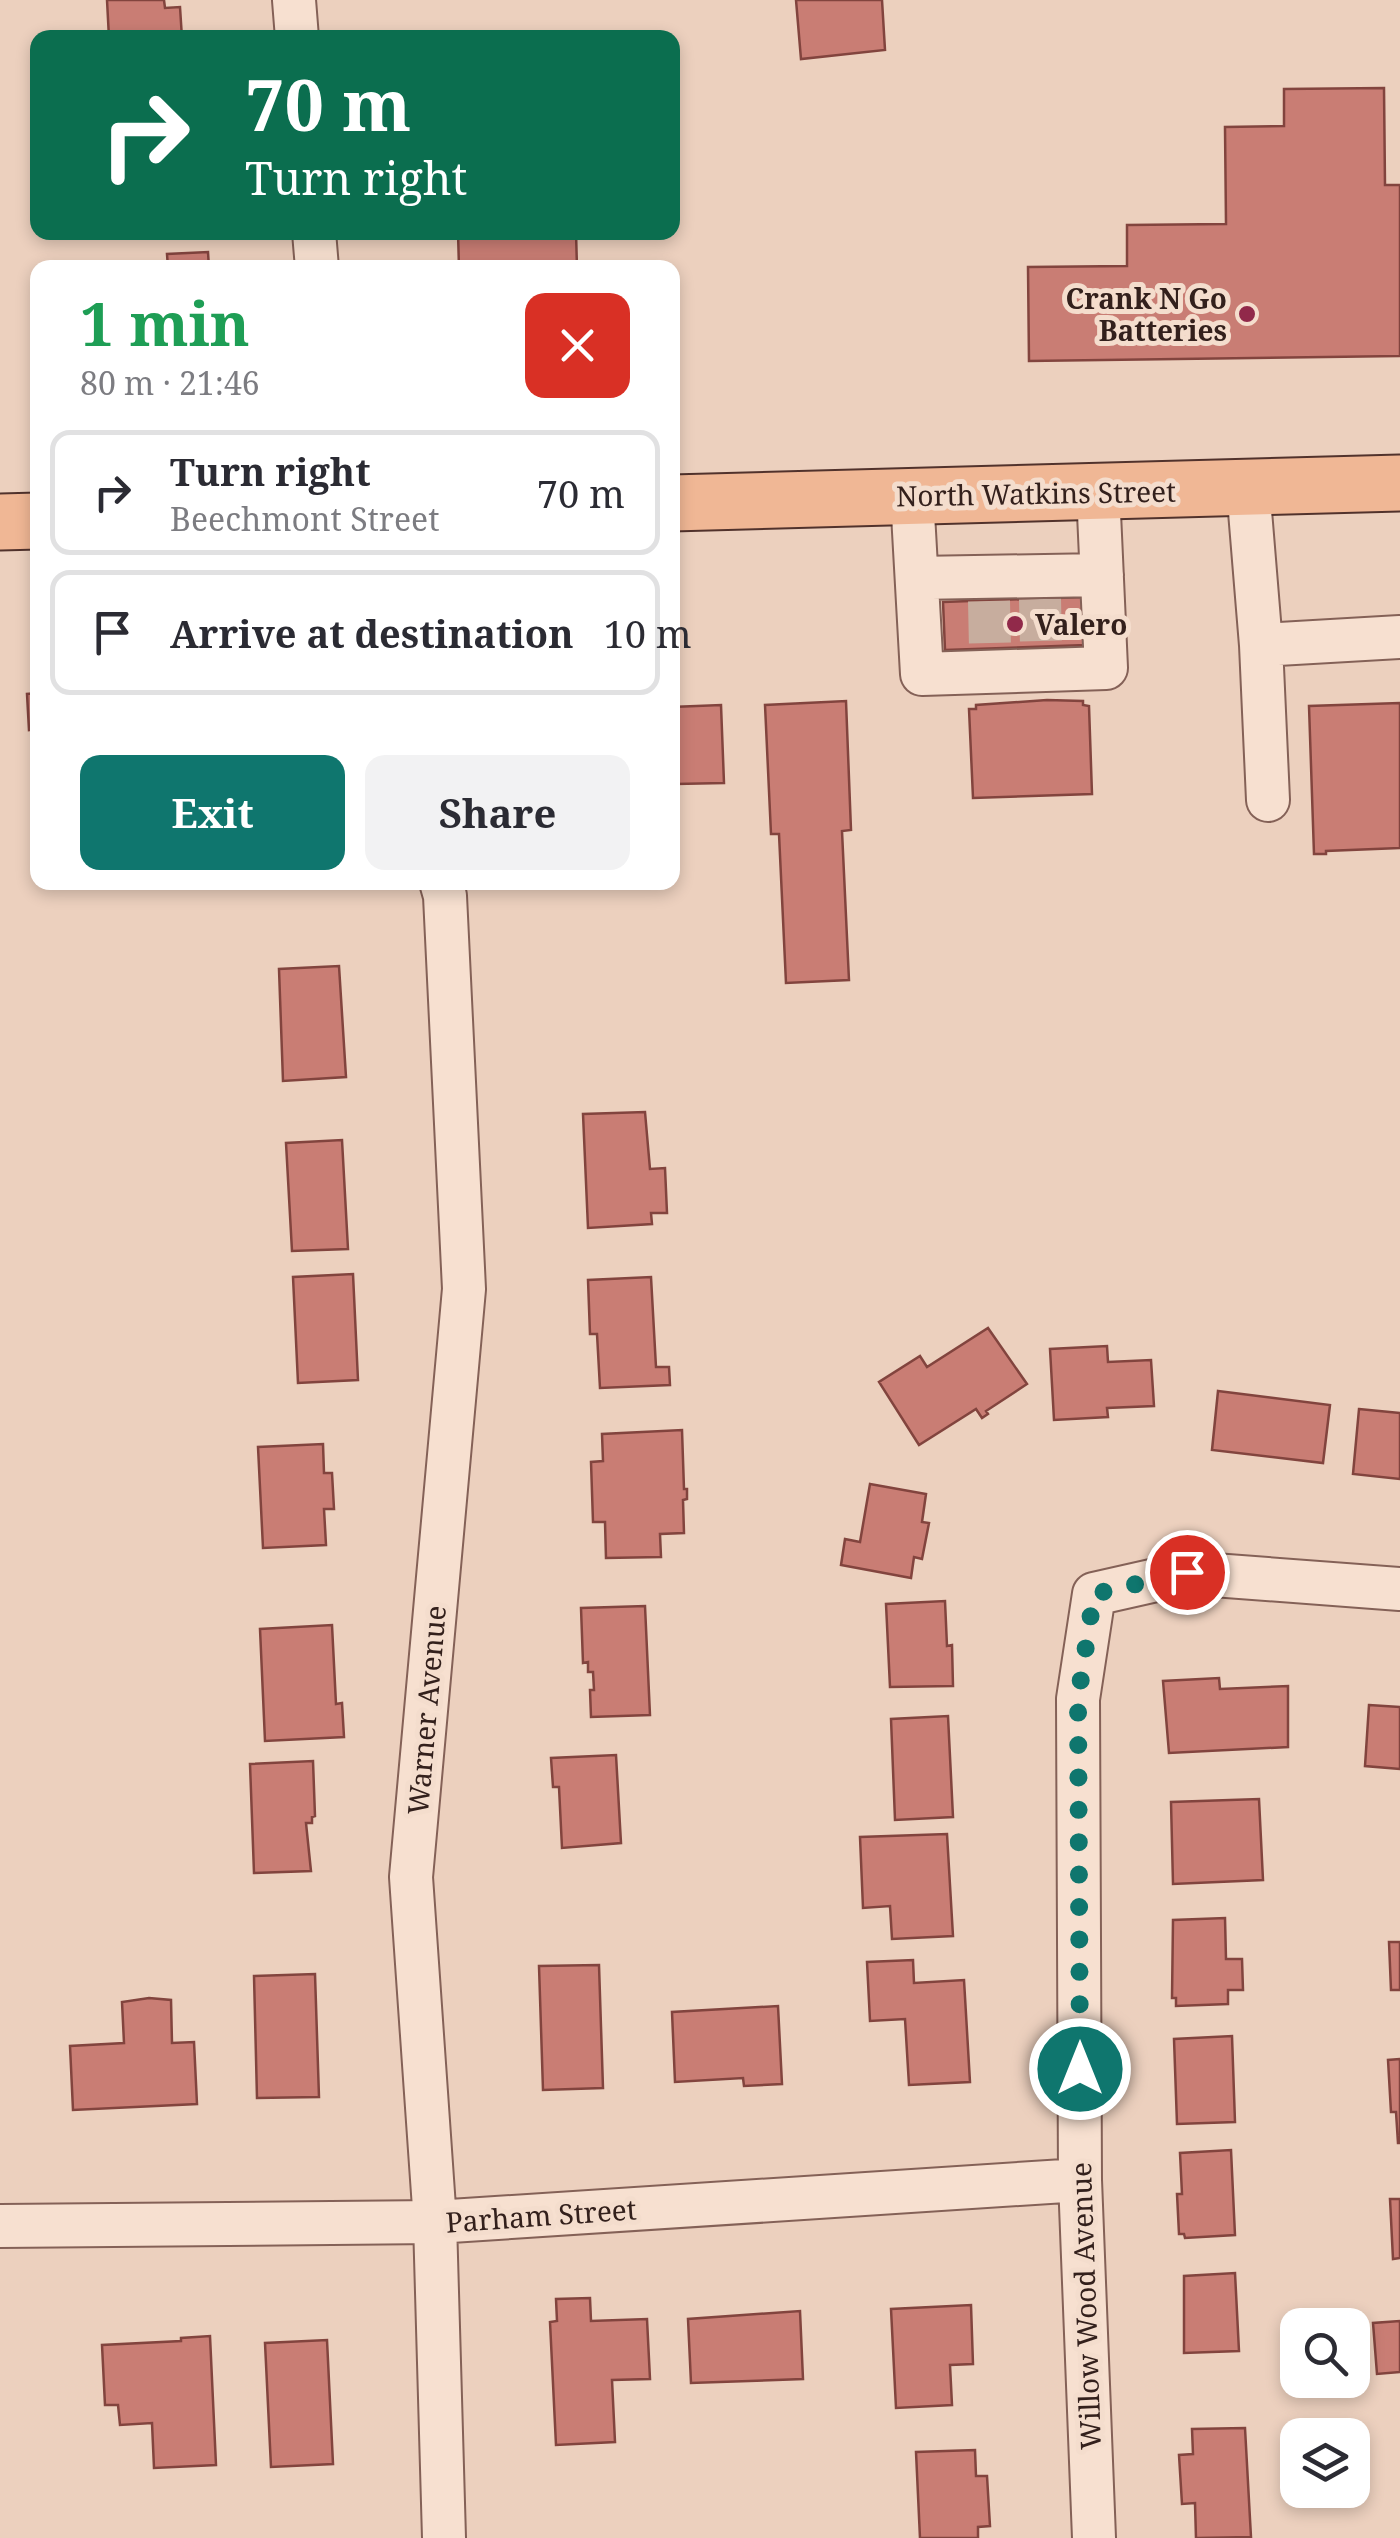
<!DOCTYPE html>
<html lang="en">
<head>
<meta charset="utf-8">
<style>
	:root { --surface:#fff; --page:#f2f2f3; --text:#2b2b33; --muted:#7c7c81; --line:#e1e1e2; --accent:#0f766e }
	body { margin:0; font-family:"Noto Serif",serif; background:var(--page); color:var(--text); height:100vh; display:flex; flex-direction:column; font-size:38px; white-space:nowrap }
	* { box-sizing:border-box; margin:0 }
	p { font-size:32px; color:var(--muted) }
	.icon { flex:none; width:55px; height:55px; fill:none; stroke:currentColor; stroke-width:2; stroke-linecap:round; stroke-linejoin:round }
	.map { position:relative; flex:1; overflow:hidden }
	.sheet { position:absolute; left:30px; top:260px; width:650px; height:630px; display:flex; flex-direction:column; background:var(--surface); border-radius:20px; box-shadow:0 5px 15px #0003 }
	.sheet>* { flex:none }
	.hud { position:absolute; left:30px; top:30px; width:650px; height:210px; border-radius:20px; box-shadow:0 5px 15px #0003; background:#0b6e4f; color:#fff; overflow:hidden }
	.tools { position:absolute; left:1280px; top:2308px; display:grid; gap:20px }
	.tools a { display:grid; place-items:center; width:90px; height:90px; border-radius:20px; background:var(--surface); box-shadow:0 5px 15px #0003; font-size:50px }
	.pin { position:absolute; display:grid; place-items:center; width:85px; height:85px; color:#fff; margin:-42px; border:5px solid #fff; border-radius:50%; box-shadow:0 2px 10px #0007 }
	.me { position:absolute; width:110px; margin:-55px; rotate:0deg; stroke-linejoin:round; filter:drop-shadow(0 0 8px #0008) }
	.turn { display:flex; align-items:center; gap:35px; height:210px; padding:0 50px; font-size:45px }
	.turn .icon { width:130px; height:130px; stroke-width:2.5 }
	.turn b { display:block; font-size:70px; line-height:85px }
	.round { display:grid; place-items:center; flex:none; width:105px; height:105px; border-radius:20px; background:var(--page) }
	.summary { display:flex; align-items:center; justify-content:space-between; height:170px; padding:0 50px }
	h1 { font-size:60px; font-weight:700; line-height:75px; color:#1e9e55 }
	.primary-button { display:flex; gap:20px; margin-top:auto; padding:20px 50px }
	.primary-button a { flex:1; height:115px; border-radius:20px; background:var(--accent); color:#fff; font-size:40px; font-weight:700; line-height:115px; text-align:center }
	.primary-button a+a { background:var(--page); color:var(--text) }
	ul { padding:0; list-style:none }
	li { display:flex; align-items:center; gap:30px; height:125px; margin:0 20px 15px; padding:0 30px; border:5px solid var(--line); border-radius:20px }
	li div { flex:1 }
	li b { display:block; font-size:38px }
	li em { font-style:normal }
	.map>svg:first-child { display:block }
	.building { fill:#c97d74; stroke:#82443e; stroke-width:2.5 }
	.lines { fill:none; stroke-linecap:round; stroke-linejoin:round }
	.minor-tunnel { stroke:#c7ad9e; stroke-width:42; stroke-dasharray:42 21; stroke-linecap:butt }
	.minor-casing { stroke:#846157; stroke-width:46 }
	.major-casing { stroke:#51322c; stroke-width:59 }
	.minor { stroke:#f7e0d0; stroke-width:42 }
	.major { stroke:#f0b795; stroke-width:55 }
	.route { stroke:#0f766e; stroke-width:18; stroke-dasharray:0 32.4 }
	.poi-dot { fill:#91294a; stroke:#f4ddcd; stroke-width:4 }
	.labels { text-anchor:middle; dominant-baseline:central; stroke-width:10; stroke-linejoin:round; paint-order:stroke }
	.poi-label { font-size:28px; font-weight:bold; fill:#33201c; stroke:#f4ddcd; text-anchor:end }
	.street-label { font-size:28px; fill:#33201c; stroke:#f4ddcd }
</style>
</head>
<body>
<div class="map">
<svg width="1400" height="2538" viewBox="0 0 1400 2538">
	<rect width="100%" height="100%" fill="#ecd0be"/>
	<!-- building -->
	<path class="building" d="M107,0H164L165,8L180,7L182,38H109Z
		M796,0H882L885,50L801,59Z
		M1384,88L1385,185H1400V356L1029,361L1028,267L1127,266V225L1226,224L1225,127L1284,126V89Z
		M458,232H576L577,268H459Z
		M208,252L209,268H168L167,254Z
		M1084,597L1086,645L945,650L943,602Z
		M38,693V729L29,730L27,694Z
		M1047,700L1083,701V705L1089,706L1092,794L973,798L969,709H976V705Z
		M846,701L851,830L842,831L849,980L786,983L779,834H771L765,705Z
		M1400,703V848L1326,851V854H1314L1309,706Z
		M721,705L724,783L676,784L672,707Z
		M339,966L346,1077L283,1081L279,969Z
		M645,1112L650,1169L665,1168L667,1213H651L652,1224L588,1228L583,1114Z
		M342,1140L348,1249L292,1251L286,1143Z
		M353,1274L358,1380L298,1383L293,1277Z
		M651,1277L656,1367H669L670,1385L600,1388L597,1334H590L588,1280Z
		M988,1328L1027,1384L986,1411L988,1414L982,1418L976,1409L919,1445L879,1382L920,1356L927,1367Z
		M1107,1346L1108,1362L1151,1360L1154,1406L1107,1408L1108,1417L1054,1420L1050,1349Z
		M1218,1391L1330,1405L1323,1463L1212,1450Z
		M1359,1409L1400,1413V1479L1353,1474Z
		M682,1430L684,1489H687V1499L683,1500L684,1533L660,1534L661,1557L606,1558L605,1522H593L591,1462L603,1461L602,1434Z
		M323,1444L324,1473H332L334,1509H324L326,1545L263,1548L258,1447Z
		M870,1484L926,1494L922,1522L929,1523L922,1559L914,1557L911,1578L841,1565L845,1539L860,1542Z
		M945,1601L947,1646L952,1645L953,1686L890,1687L886,1604Z
		M645,1606L650,1715L591,1717L590,1690H594L593,1672H588V1662L583,1663L581,1608Z
		M332,1625L336,1704L342,1703L344,1737L265,1741L260,1629Z
		M1219,1678L1220,1689L1288,1686V1747L1169,1753L1163,1681Z
		M1369,1705L1400,1707V1769L1365,1766Z
		M948,1716L953,1817L895,1820L891,1719Z
		M616,1755L621,1843L562,1848L559,1787H553L551,1758Z
		M313,1761L315,1816L312,1817V1823H306L311,1871L254,1873L250,1764Z
		M1259,1799L1263,1880L1173,1884L1171,1802Z
		M947,1834L953,1936L892,1939L890,1906L863,1908L860,1837Z
		M1225,1918L1226,1959H1242L1243,1990H1228V2004L1176,2006V1998H1172L1173,1920Z
		M1389,1942H1400V1990H1391Z
		M913,1960L914,1983L964,1980L970,2082L909,2085L905,2019L870,2021L867,1962Z
		M599,1965L603,2088L543,2090L539,1966Z
		M315,1974L319,2097L257,2098L254,1976Z
		M149,1998L171,2000L172,2043L194,2042L197,2104L73,2110L70,2046L124,2043L122,2002Z
		M778,2006L782,2084L744,2086L743,2078L675,2082L672,2012Z
		M1232,2036L1235,2122L1177,2124L1174,2039Z
		M1400,2059V2143H1398L1396,2112H1391L1388,2060Z
		M1231,2150L1235,2235L1185,2238L1184,2234H1179L1177,2194H1182L1180,2153Z
		M1390,2199H1400V2258L1393,2259Z
		M1235,2273L1239,2351L1184,2353V2276Z
		M590,2298L591,2321L647,2319L650,2379L612,2380L615,2442L556,2445L550,2322L557,2321L556,2299Z
		M971,2305L973,2364L950,2365L952,2405L896,2408L891,2309Z
		M800,2311L803,2379L691,2383L688,2319Z
		M1400,2321V2372L1377,2374L1373,2323Z
		M210,2336L216,2465L154,2468L152,2423L120,2425L118,2405H105L102,2345L181,2341V2338Z
		M327,2340L333,2464L271,2467L265,2343Z
		M1245,2428L1251,2537L1196,2538L1195,2503L1182,2504L1179,2455L1193,2454L1192,2429Z
		M975,2450L976,2476H987L990,2526L978,2527V2538H920L916,2452Z"/>
	<g class="lines">
		<!-- minor-tunnel -->
		<path class="minor-tunnel" d="M1040,599L1041,646
			M989,601L990,648"/>
		<defs>
			<path id="minor" d="M294,0L297,38
				M314,232L317,268
				M1248,487L1261,645L1400,637
				M912,496L922,674L1106,668L1098,491
				M917,578L1102,575
				M1261,645L1268,800
				M441,882L445,896L464,1289L411,1877L435,2222L444,2538
				M0,2226L435,2222L1080,2180
				M1094,2538L1080,2180L1078,1699L1094,1594L1187,1573L1400,1589"/>
			<path id="major" d="M672,503L1400,483
				M0,522L38,521"/>
		</defs>
		<!-- minor casing -->
		<use href="#minor" class="minor-casing"/>
		<!-- major casing -->
		<use href="#major" class="major-casing"/>
		<!-- minor -->
		<use href="#minor" class="minor"/>
		<!-- major -->
		<use href="#major" class="major"/>
	</g>
	<g class="lines">
		<!-- route -->
		<path class="route" d="M1080,2069L1078,1698L1094,1594L1187,1572"/>
	</g>
	<!-- markers -->
	<g class="poi-dot">
		<circle cx="1247" cy="314" r="10"/>
		<circle cx="1015" cy="624" r="10"/>
	</g>
	<g class="labels">
		<!-- poi labels -->
		<g class="poi-label">
			<text x="1227" y="298">Crank N Go<tspan x="1227" dy="32">Batteries</tspan></text>
			<text x="1035" y="624" text-anchor="start">Valero</text>
		</g>
		<!-- street labels -->
		<g class="street-label">
			<text transform="translate(1036 493) rotate(-1)">North Watkins Street</text>
			<text transform="translate(426 1710) rotate(-85)">Warner Avenue</text>
			<text transform="translate(541 2215) rotate(-4)">Parham Street</text>
			<text transform="translate(1085 2306) rotate(-92)">Willow Wood Avenue</text>
		</g>
	</g>
</svg>
<div class="tools">
<a><svg class="icon" aria-label="search" viewBox="0 0 24 24"><circle cx="10" cy="10" r="6"/><path d="M15 15l6 6"/></svg></a>
<a><svg class="icon" aria-label="layers" viewBox="0 0 24 24"><path d="M12 4l9 5-9 5-9-5zM3 14l9 5 9-5"/></svg></a>
</div>
<div class="pin" style="left:1187px;top:1572px;background:#d93025"><svg class="icon" aria-label="arrive" viewBox="0 0 24 24"><path d="M6 21V4h12l-3 4 3 4H6"/></svg></div>
<svg class="me" style="left:1080px;top:2069px" viewBox="-20 -20 40 40"><circle r="17" fill="#0f766e" stroke="#fff" stroke-width="3"/><path d="M0-11L8 9 0 5-8 9z" fill="#fff"/></svg>
<div class="hud">
<div class="turn"><svg class="icon" aria-label="right" viewBox="0 0 24 24"><path d="M7 20v-9h11M14 6l5 5-5 5"/></svg><div><b>70 m</b>Turn right</div></div>
</div>
<section class="sheet">
<div class="summary"><div><h1>1 min</h1><p>80 m · 21:46</p></div><a class="round" style="background:#d93025;color:#fff"><svg class="icon" aria-label="close" viewBox="0 0 24 24"><path d="M6 6l12 12M18 6L6 18"/></svg></a></div>
<ul>
<li><svg class="icon" aria-label="right" viewBox="0 0 24 24"><path d="M7 20v-9h11M14 6l5 5-5 5"/></svg><div><b>Turn right</b><p>Beechmont Street</p></div><em>70 m</em></li>
<li><svg class="icon" aria-label="arrive" viewBox="0 0 24 24"><path d="M6 21V4h12l-3 4 3 4H6"/></svg><div><b>Arrive at destination</b></div><em>10 m</em></li>
</ul>
<div class="primary-button"><a>Exit</a><a>Share</a></div>
</section>
</div>
</body>
</html>
